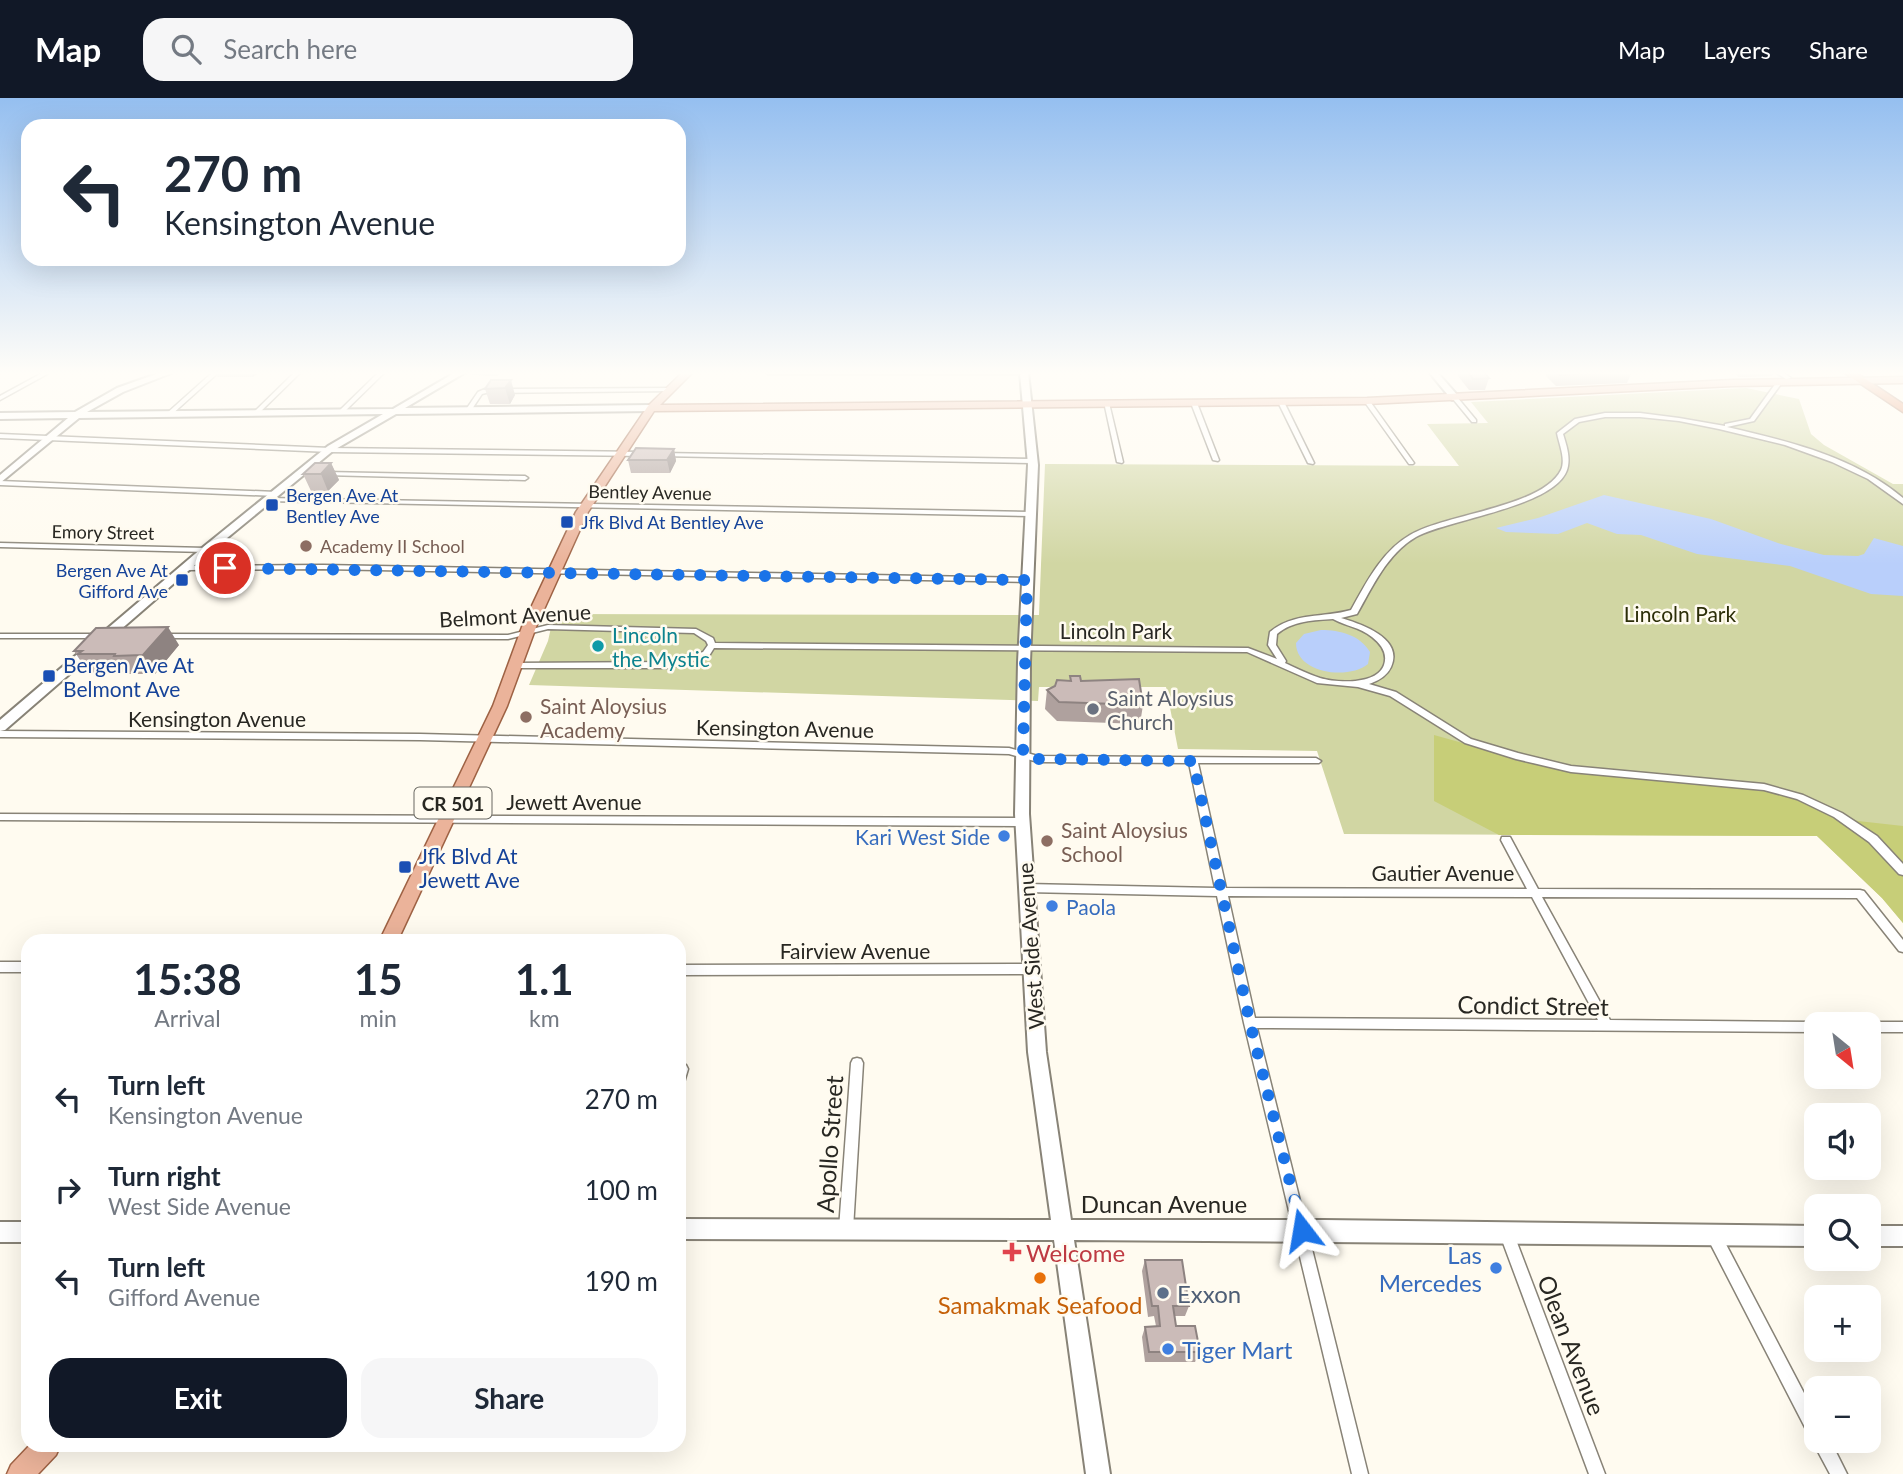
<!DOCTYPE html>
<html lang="en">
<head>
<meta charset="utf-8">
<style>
	:root { --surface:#fff; --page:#f6f6f7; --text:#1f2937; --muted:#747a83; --accent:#111827 }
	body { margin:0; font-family:Lato,sans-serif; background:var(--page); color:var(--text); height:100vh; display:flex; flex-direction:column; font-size:26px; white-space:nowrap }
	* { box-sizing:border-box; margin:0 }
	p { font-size:23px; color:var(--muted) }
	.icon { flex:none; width:38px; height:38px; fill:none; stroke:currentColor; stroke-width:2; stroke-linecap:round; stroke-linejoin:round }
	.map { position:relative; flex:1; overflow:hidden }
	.side { position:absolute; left:21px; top:836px; width:665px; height:518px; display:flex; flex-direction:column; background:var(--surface); border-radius:21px; box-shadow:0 7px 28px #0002 }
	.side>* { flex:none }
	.top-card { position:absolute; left:21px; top:21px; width:665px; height:147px; border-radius:21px; box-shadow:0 7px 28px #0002; background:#fff; color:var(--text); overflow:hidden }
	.needle { width:46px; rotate:150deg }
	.fabs { position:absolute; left:1804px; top:914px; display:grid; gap:14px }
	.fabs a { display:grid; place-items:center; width:77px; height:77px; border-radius:14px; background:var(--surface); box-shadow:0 7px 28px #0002; font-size:35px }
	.pin { position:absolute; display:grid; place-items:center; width:60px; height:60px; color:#fff; margin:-30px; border:4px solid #fff; border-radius:50%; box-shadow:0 2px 7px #0007 }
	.me { position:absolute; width:77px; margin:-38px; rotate:346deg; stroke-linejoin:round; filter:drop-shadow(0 0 5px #0008) }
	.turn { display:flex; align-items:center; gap:24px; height:147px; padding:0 28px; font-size:32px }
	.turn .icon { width:91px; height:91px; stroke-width:2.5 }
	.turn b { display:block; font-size:49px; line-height:60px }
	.eta { display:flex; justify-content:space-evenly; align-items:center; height:119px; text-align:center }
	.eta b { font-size:42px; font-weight:700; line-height:49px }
	.primary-button { display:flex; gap:14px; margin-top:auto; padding:14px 28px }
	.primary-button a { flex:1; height:80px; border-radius:21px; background:var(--accent); color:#fff; font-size:28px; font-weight:700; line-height:80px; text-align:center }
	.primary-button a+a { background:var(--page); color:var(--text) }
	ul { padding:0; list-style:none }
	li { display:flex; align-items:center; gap:21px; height:91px; padding:0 28px }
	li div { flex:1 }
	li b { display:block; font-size:26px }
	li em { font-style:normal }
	header { display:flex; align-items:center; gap:42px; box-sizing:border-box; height:98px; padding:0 35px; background:var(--accent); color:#fff }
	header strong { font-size:33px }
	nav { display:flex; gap:38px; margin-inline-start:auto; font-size:24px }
	.search { width:490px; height:63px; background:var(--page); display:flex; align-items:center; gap:18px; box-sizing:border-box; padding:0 24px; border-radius:21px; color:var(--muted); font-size:26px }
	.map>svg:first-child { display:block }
	.green { fill:#d1d6a3 }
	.forest { fill:#c7ce78 }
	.water { fill:#b9cffb }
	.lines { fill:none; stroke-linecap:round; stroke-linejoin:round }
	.street-casing { stroke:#888377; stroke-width:3 }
	.secondary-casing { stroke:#888377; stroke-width:4 }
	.primary-casing { stroke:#9e6244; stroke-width:3 }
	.highway-casing { stroke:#9e6244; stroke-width:3 }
	.street { fill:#fff; fill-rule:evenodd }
	.secondary { fill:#fff; fill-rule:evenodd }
	.primary { fill:#ebb39a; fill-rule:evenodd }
	.highway { fill:#dd8157; fill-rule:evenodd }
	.wall { fill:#afa19e }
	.shaded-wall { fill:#8e8381 }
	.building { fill:#cbbbb8; stroke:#8e8381; stroke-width:2 }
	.route { stroke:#1a73e8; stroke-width:12; stroke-dasharray:0 21.6 }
	.transit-dot { fill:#1a4fb4; stroke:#fffbf0; stroke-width:2.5 }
	.education-dot { fill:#8d6e63; stroke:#fffbf0; stroke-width:2.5 }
	.culture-dot { fill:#0f9aa8; stroke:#fffbf0; stroke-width:2.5 }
	.worship-dot { fill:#6b7280; stroke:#fffbf0; stroke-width:2.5 }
	.shop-dot { fill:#3f7fe0; stroke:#fffbf0; stroke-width:2.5 }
	.health-dot { fill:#e0444e; stroke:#fffbf0; stroke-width:2.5 }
	.food-dot { fill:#e8710a; stroke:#fffbf0; stroke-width:2.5 }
	.service-dot { fill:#5c6f8a; stroke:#fffbf0; stroke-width:2.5 }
	.labels { text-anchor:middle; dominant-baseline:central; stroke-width:5; stroke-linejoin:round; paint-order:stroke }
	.far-street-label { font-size:18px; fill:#282722; stroke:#fffbf0 }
	.far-transit-label { font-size:18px; fill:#164399; stroke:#fffbf0; text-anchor:start }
	.far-education-label { font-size:18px; fill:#785e54; stroke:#fffbf0; text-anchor:start }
	.shield { fill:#fffbf0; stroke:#686760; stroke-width:2 }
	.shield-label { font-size:19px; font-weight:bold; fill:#282722 }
	.park-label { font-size:21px; fill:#2c2e08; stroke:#fffbf0 }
	.street-label { font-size:21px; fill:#282722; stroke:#fffbf0 }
	.culture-label { font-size:21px; fill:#0d838f; stroke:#fffbf0; text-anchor:start }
	.transit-label { font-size:21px; fill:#164399; stroke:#fffbf0; text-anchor:start }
	.worship-label { font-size:21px; fill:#5b616d; stroke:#fffbf0; text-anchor:start }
	.education-label { font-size:21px; fill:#785e54; stroke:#fffbf0; text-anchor:start }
	.shop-label { font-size:21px; fill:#366cbe; stroke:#fffbf0; text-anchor:end }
	.near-street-label { font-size:24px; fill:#282722; stroke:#fffbf0 }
	.near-health-label { font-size:24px; fill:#be3a42; stroke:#fffbf0; text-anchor:start }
	.near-shop-label { font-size:24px; fill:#366cbe; stroke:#fffbf0; text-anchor:end }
	.near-service-label { font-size:24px; fill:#4e5e75; stroke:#fffbf0; text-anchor:start }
	.near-food-label { font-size:24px; fill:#c56008; stroke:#fffbf0 }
</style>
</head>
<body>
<header>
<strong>Map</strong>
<div class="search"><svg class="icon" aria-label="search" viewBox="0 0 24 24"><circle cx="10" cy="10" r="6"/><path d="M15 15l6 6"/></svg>Search here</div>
<nav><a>Map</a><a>Layers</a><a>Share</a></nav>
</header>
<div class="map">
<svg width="1903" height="1376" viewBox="0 0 1903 1376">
	<rect width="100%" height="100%" fill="#fffbf0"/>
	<!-- green -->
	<path class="green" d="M1746,290L1799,301L1811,336L1824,347L1893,386H1903V825L1882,800L1817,738L1344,736L1317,653L1178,651L1166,589H1039L1038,603L529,587L548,543L554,516L1039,517L1045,366L1459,368L1427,326L1488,325L1471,304Z"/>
	<!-- forest -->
	<path class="forest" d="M1434,637L1563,673L1765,688L1858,723L1903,728V825L1882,800L1817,738L1499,737L1434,703Z"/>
	<!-- water -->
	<path class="water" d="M1604,397L1711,421L1781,446L1824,457L1858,458L1864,456L1874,440L1903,448V498L1871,496L1790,468L1697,456L1641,437L1617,436L1587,425L1558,436L1506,434L1496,430L1538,420Z
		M1321,532C1340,532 1360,537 1370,554L1368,566C1349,582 1296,576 1296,545L1304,536Z"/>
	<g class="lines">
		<defs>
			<path id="street" d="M44,274H51L0,302V298Z
				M213,274H219L170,318H166V316Z
				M295,274H301L257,317H253V315Z
				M379,274H385L342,316H338V314Z
				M765,274H1027L1024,276H768Z
				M1775,274H1782L1791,280L1786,281Z
				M1778,284L1781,286L1754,323L1727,329C1788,343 1855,359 1903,400V406L1868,381L1832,364L1785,347L1719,331L1679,323L1640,319H1605L1579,324L1563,336C1566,346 1570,357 1568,368C1562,408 1448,421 1416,439C1387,456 1373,488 1357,516L1341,520C1361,526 1404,540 1391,569C1387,578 1378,583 1369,586L1396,594L1471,641L1518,655L1571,668L1764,686L1803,697L1842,715L1877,738L1903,766V777L1899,776L1869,744L1834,719L1797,701L1764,692L1571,674L1516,661L1465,645L1390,598L1358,589L1317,585L1247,554L714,550L709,558L670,570H517L513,567L514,565L669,564L703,554L708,547L706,543L694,535L548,531L508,541L162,540L158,538L162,536L508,537L548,527L696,531L713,540L715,545L1248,550L1277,561L1268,547L1270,534C1293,514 1324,520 1351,512C1366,485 1382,453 1410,437C1445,416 1543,409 1561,372C1566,361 1559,346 1557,335L1575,321L1605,315H1640L1679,320L1725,328V326L1750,321L1776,285ZM1333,521C1345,528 1360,529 1372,539C1381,546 1388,555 1384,567C1377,587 1337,585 1320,580C1308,576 1296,570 1285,565L1286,563L1276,547L1277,536C1292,523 1315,522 1333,521Z
				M670,290L672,291V293L486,295L482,296L470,314L465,313L478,294L485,291Z
				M1453,299H1457L1476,322V324H1472L1453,301Z
				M1365,302H1369L1414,365L1413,366H1409L1364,303Z
				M1279,303L1284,304L1314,365L1313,366L1308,365L1278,304Z
				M1104,304L1109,305L1123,364L1122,365L1117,364Z
				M1192,304L1197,305L1219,362L1218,363L1213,362L1191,305Z
				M0,336L330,350L643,354L646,356L643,358L330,354L0,340Z
				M662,355L1032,361L1035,363L1032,365L660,358V356Z
				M326,374L525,378L528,380L525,382L324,377V375Z
				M0,383L276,394L279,396L276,398L0,387Z
				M268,400L1031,414L1034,416L1031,418L266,403V401Z
				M0,445L206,450L210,452L206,454L0,449Z
				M323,467L1027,480L1031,482L1027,484L323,471L185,472L181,470L185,468Z
				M0,536H101L105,538L101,540H0Z
				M0,633L420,636L1009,650L1038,658L1316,660L1321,663L1319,665H1198L1226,790L1527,791L1501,742L1502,739H1510L1538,791L1860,792L1864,793L1903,842V854L1899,853L1857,800L1542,799L1610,922L1816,924L1820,926H1816V934L1257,930L1368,1376H1352L1244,925L1217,798L1026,794L1022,793L1021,790L1022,787L1026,786L1215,790L1189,665L1038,664L1009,656L420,642L0,639ZM1228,798L1532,799L1598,922L1255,920Z
				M0,716L1022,720L1027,724L1022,728L0,722Z
				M0,864H28V874H0Z
				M1031,866L1035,868L1037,871L1035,874L1031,876L679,877V867Z
				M1869,924H1903V934H1869V926H1865Z
				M857,960L861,961L863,965L853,1131L851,1136L846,1138L841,1136L839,1131L851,965L853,961Z
				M682,966L686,967L688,971L683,988L679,990V967Z
				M1506,1127L1511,1129L1513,1134L1605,1376H1589L1499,1134L1501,1129Z
				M1714,1131L1719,1133L1816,1318V1342H1830L1847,1376H1830L1815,1348L1814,1340L1810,1339L1709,1143L1707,1138L1709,1133Z"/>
			<path id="secondary" d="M162,274H174L123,294L87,314L393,311L456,274H466L405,310L651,307L655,310L651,313L396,316L334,352L210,454L5,632L0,633V622L202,450L328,348L383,316L79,320L0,385V377L68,320L0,321V315L75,314L117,290Z
				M1020,274H1028L1038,367L1030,564L1029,716L1046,954L1071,1122H1324L1816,1128V1148L1074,1142L1110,1376H1086L1054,1142L679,1141V1121L1051,1122L1028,954L1015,716L1018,564L1028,367Z
				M1429,274H1437L1458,298V302H1452Z
				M0,1124H28V1144H0Z
				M1869,1128H1903V1148H1869Z"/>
			<path id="primary" d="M683,274H693L660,307L1367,300L1732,282L1903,279V285L1732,288L1367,306L654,313L588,414L536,529L507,608L397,844H379L493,608L522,529L576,414L648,308Z
				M29,1348H60L56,1357L38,1376H7L11,1367Z"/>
			<path id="highway" d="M1843,274H1855L1903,306V314Z"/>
		</defs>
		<!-- street casing -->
		<use href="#street" class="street-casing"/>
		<!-- secondary casing -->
		<use href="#secondary" class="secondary-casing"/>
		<!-- primary casing -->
		<use href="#primary" class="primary-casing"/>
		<!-- highway casing -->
		<use href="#highway" class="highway-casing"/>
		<!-- street -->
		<use href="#street" class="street"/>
		<!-- secondary -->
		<use href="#secondary" class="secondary"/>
		<!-- primary -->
		<use href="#primary" class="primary"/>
		<!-- highway -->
		<use href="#highway" class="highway"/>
	</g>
	<!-- wall -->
	<path class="wall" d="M215,274H259L253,279H217Z
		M471,274H501L497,278L472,277Z
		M1459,274H1484L1489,280L1485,292H1469L1458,278Z
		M1547,274H1632L1627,285L1556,288L1546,278Z
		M1732,274H1774L1772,278L1739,279Z
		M491,282L515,297L510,306H490L485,291Z
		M674,351L676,363L670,375H631L628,362Z
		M331,365L339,382L328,393H311L303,376Z
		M179,547L155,576H126L125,574L91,575L89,571H86L74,553Z
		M1070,578L1143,607L1140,626L1057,623L1045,611L1047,592L1070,583Z
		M1145,1162L1189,1208L1185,1218H1174L1176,1228L1200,1254L1195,1264H1145L1142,1239L1145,1229L1156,1228L1154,1218L1148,1219L1142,1173Z"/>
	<!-- shaded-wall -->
	<path class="shaded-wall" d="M250,274H259L253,279Z
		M511,282L515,297L510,306L505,290Z
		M674,351L676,363L670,375L667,362Z
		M331,365L339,382L328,393L321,376Z
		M168,529L179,547L155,576L143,557Z"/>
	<!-- building -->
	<path class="building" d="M1468,274H1484L1489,280L1473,281Z
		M1557,274H1617L1560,277Z
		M491,282H511L505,290L485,291Z
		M636,350L674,351L667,362H628Z
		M315,365H331L321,376H303Z
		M168,529L143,557L114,558L115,556H78L82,553H74L96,530Z
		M1070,578H1080L1081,583L1139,581L1143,607L1059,604L1047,592L1055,588L1057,582L1071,583Z
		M1145,1162H1182L1189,1208H1173L1176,1228H1195L1200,1254H1149L1145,1229L1160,1228L1158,1208H1152Z"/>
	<!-- sky -->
	<linearGradient id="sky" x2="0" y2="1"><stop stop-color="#95bff0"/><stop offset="0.59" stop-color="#fffdf8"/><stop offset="1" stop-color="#fffdf8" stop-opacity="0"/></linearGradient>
	<rect width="1903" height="466" fill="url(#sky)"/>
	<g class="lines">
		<!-- route -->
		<path class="route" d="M225,470L1027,482L1023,657L1038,661L1193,663L1250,925L1302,1132"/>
	</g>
	<!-- markers -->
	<g class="transit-dot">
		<rect x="265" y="400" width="14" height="14" rx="3.5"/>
		<rect x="560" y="417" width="14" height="14" rx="3.5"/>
		<rect x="175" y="475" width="14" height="14" rx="3.5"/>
		<rect x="42" y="571" width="14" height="14" rx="3.5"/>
		<rect x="398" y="762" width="14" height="14" rx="3.5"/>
	</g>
	<g class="education-dot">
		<circle cx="306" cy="448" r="7"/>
		<circle cx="526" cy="619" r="7"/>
		<circle cx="1047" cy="743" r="7"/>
	</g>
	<circle class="culture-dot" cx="598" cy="548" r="7"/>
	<circle class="worship-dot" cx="1093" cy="611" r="7"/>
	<g class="shop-dot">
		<circle cx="1004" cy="738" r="7"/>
		<circle cx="1052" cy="808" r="7"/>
		<circle cx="1496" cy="1170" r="7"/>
		<circle cx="1168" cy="1251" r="7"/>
	</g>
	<path class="health-dot" d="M1008.5 1143.5h7v7h7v7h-7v7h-7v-7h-7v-7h7z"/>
	<circle class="food-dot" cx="1040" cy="1180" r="7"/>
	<circle class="service-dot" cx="1163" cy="1195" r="7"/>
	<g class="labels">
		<!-- far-street labels -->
		<g class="far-street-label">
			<text transform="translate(650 394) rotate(1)">Bentley Avenue</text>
			<text transform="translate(103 434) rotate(1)">Emory Street</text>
		</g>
		<!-- far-transit labels -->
		<g class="far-transit-label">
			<text x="286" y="397">Bergen Ave At<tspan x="286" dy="21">Bentley Ave</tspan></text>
			<text x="581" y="424">Jfk Blvd At Bentley Ave</text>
			<text x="168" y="472" text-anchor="end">Bergen Ave At<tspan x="168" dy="21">Gifford Ave</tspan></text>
		</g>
		<!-- far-education labels -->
		<g class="far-education-label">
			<text x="320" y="448">Academy II School</text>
		</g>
		<!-- shield labels -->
		<rect class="shield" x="414.5" y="689.5" width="77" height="31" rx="5"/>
		<g class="shield-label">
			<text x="453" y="705">CR 501</text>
		</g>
		<!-- park labels -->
		<g class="park-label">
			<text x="1680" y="515">Lincoln Park</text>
		</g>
		<!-- street labels -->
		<g class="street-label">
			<text transform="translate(515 517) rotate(-3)">Belmont Avenue</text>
			<text x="1116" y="532">Lincoln Park</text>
			<text x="217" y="620">Kensington Avenue</text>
			<text transform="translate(785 630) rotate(1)">Kensington Avenue</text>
			<text x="574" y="703">Jewett Avenue</text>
			<text x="1443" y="774">Gautier Avenue</text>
			<text transform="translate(1030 848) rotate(-94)">West Side Avenue</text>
			<text x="855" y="852">Fairview Avenue</text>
		</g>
		<!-- culture labels -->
		<g class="culture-label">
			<text x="612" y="536">Lincoln<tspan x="612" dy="24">the Mystic</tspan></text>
		</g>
		<!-- transit labels -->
		<g class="transit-label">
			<text x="63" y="566">Bergen Ave At<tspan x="63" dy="24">Belmont Ave</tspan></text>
			<text x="419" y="757">Jfk Blvd At<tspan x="419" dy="24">Jewett Ave</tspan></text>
		</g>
		<!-- worship labels -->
		<g class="worship-label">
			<text x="1107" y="599">Saint Aloysius<tspan x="1107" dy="24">Church</tspan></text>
		</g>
		<!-- education labels -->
		<g class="education-label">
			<text x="540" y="607">Saint Aloysius<tspan x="540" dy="24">Academy</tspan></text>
			<text x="1061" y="731">Saint Aloysius<tspan x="1061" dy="24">School</tspan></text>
		</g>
		<!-- shop labels -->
		<g class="shop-label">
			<text x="990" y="738">Kari West Side</text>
			<text x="1066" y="808" text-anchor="start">Paola</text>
		</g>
		<!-- near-street labels -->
		<g class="near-street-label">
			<text transform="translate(1533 907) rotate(1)">Condict Street</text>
			<text transform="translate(829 1046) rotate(-86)">Apollo Street</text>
			<text x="1164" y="1105">Duncan Avenue</text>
			<text transform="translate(1572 1247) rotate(69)">Olean Avenue</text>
		</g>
		<!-- near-health labels -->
		<g class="near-health-label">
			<text x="1026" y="1154">Welcome</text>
		</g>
		<!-- near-shop labels -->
		<g class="near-shop-label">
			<text x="1482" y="1156">Las<tspan x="1482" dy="28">Mercedes</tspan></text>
			<text x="1182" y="1251" text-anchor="start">Tiger Mart</text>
		</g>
		<!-- near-service labels -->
		<g class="near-service-label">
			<text x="1177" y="1195">Exxon</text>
		</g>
		<!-- near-food labels -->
		<g class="near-food-label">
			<text x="1040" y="1206">Samakmak Seafood</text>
		</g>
	</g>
</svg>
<div class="fabs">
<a><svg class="needle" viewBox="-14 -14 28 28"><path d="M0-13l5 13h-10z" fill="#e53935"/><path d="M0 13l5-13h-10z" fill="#747a83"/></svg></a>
<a><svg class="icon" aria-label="sound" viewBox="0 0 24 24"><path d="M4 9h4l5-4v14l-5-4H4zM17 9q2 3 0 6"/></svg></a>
<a><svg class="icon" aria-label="search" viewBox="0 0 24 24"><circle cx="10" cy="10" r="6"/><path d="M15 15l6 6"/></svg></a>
<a>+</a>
<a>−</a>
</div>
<div class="pin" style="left:225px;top:470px;background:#d93025"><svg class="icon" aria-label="arrive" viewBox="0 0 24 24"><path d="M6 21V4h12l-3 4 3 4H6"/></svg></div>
<svg class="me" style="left:1302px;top:1132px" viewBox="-20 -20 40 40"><path d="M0-17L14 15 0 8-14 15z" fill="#1a73e8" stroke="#fff" stroke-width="4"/></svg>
<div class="top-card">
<div class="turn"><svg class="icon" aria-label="left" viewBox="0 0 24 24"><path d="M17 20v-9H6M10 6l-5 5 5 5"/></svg><div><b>270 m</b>Kensington Avenue</div></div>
</div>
<section class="side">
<div class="eta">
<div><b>15:38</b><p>Arrival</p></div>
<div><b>15</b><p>min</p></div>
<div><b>1.1</b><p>km</p></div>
</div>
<ul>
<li><svg class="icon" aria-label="left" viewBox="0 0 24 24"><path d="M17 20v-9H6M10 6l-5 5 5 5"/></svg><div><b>Turn left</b><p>Kensington Avenue</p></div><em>270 m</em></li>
<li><svg class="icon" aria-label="right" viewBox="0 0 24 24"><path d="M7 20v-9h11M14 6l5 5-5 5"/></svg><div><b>Turn right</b><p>West Side Avenue</p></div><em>100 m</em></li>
<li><svg class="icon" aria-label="left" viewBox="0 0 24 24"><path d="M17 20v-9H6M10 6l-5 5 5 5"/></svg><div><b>Turn left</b><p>Gifford Avenue</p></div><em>190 m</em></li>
</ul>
<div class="primary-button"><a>Exit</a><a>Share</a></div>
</section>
</div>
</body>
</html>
